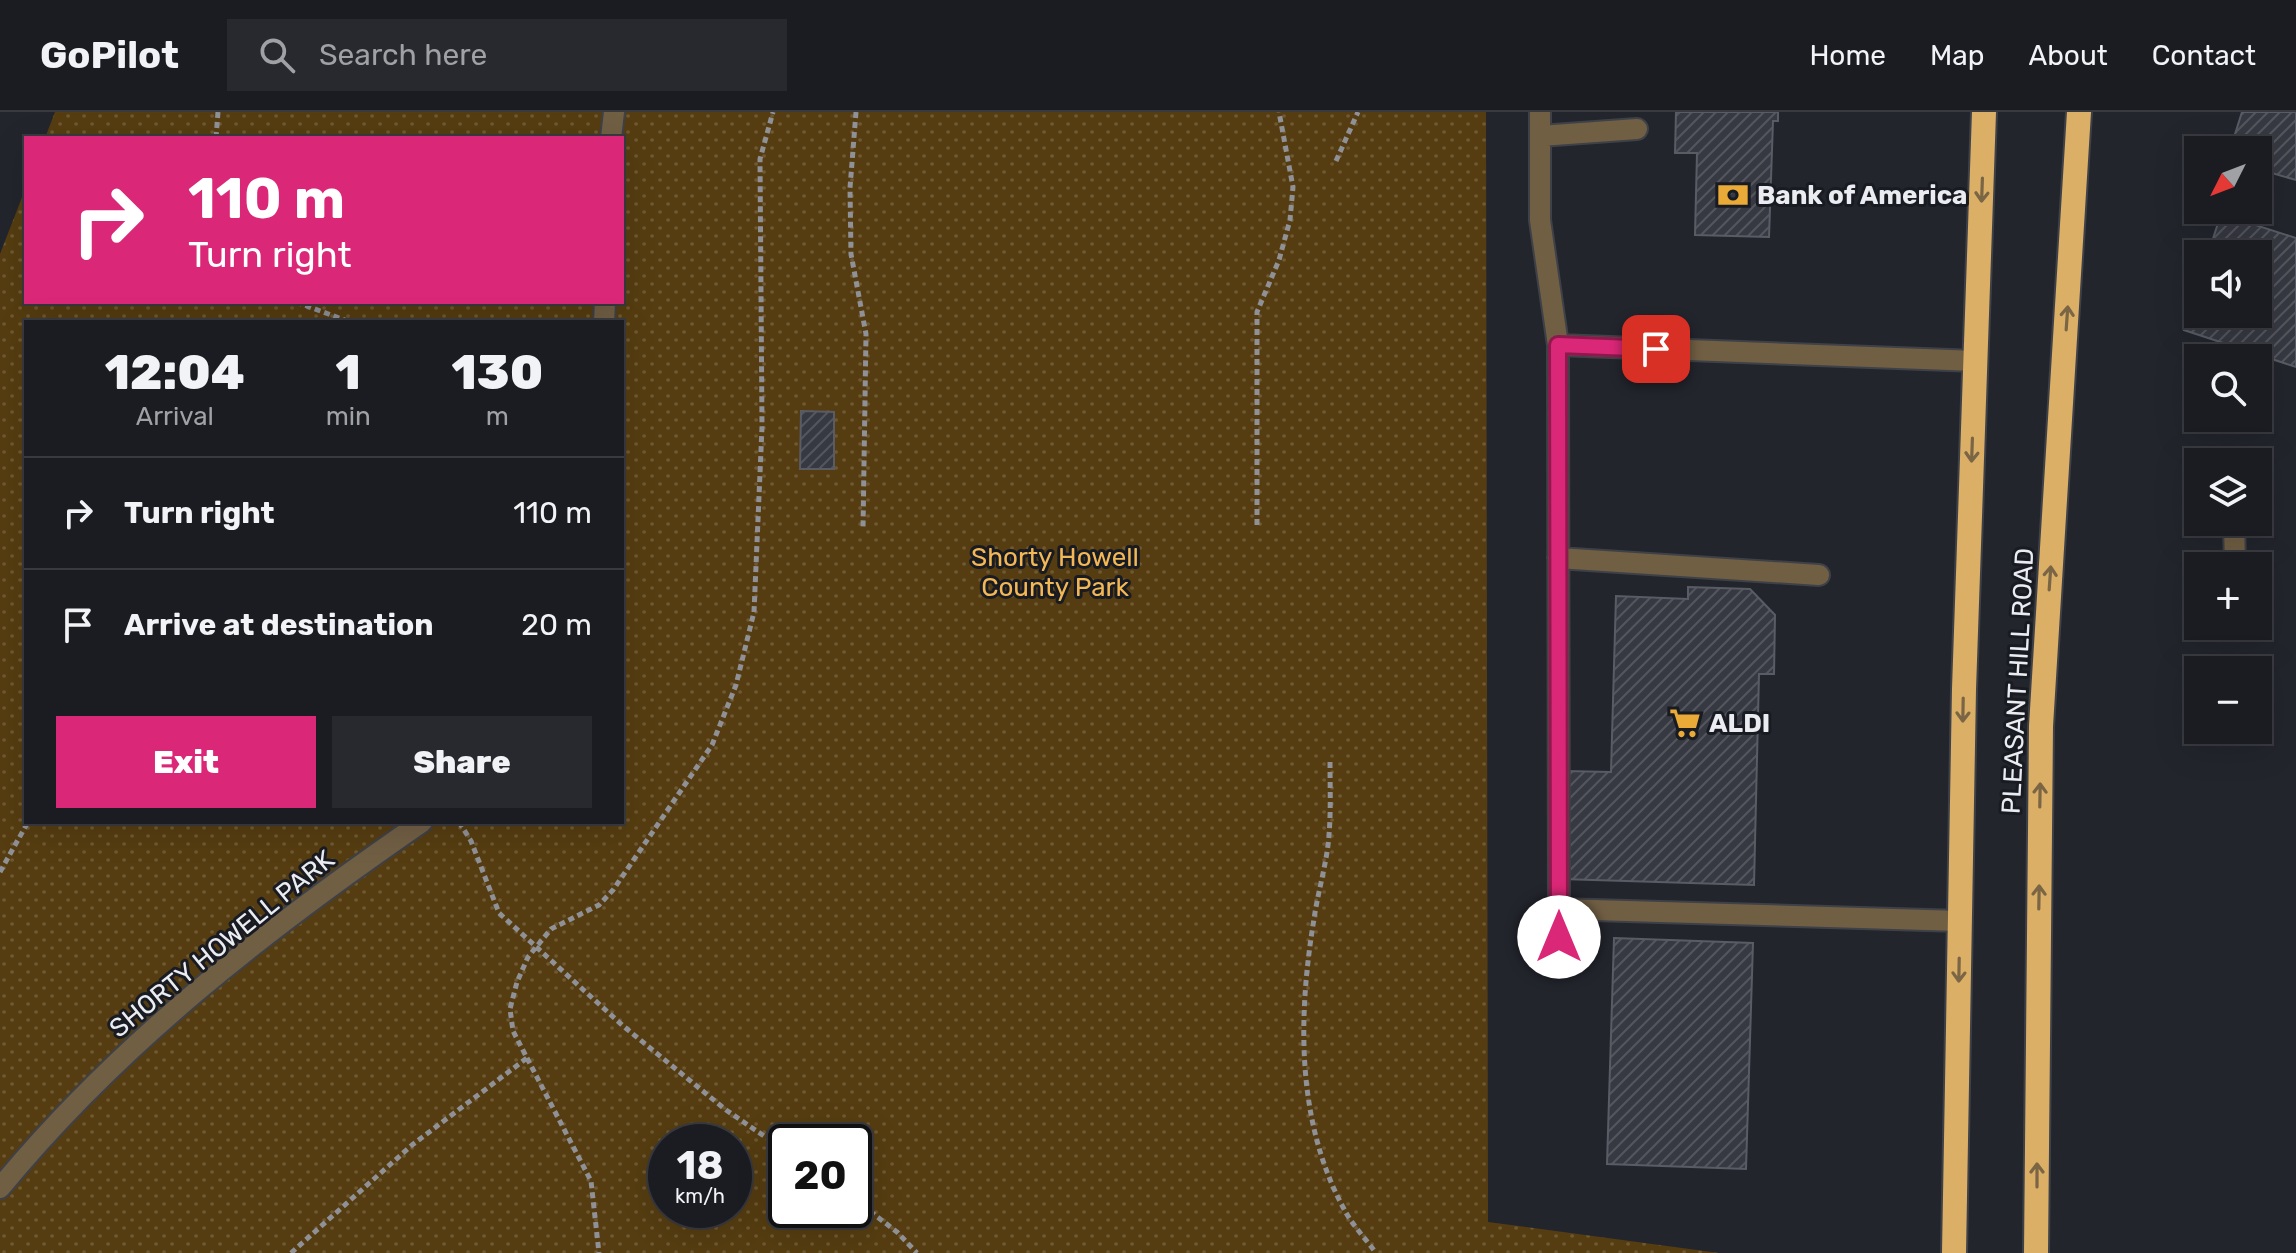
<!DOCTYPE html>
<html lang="en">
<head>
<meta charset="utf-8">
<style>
	:root { --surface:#1a1c22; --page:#27292f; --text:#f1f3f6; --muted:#9fa1a5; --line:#383a40; --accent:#db2777 }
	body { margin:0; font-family:Rubik,sans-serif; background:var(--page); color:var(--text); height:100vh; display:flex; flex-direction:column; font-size:30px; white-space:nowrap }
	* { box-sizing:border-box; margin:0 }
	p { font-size:26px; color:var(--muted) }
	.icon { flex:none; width:44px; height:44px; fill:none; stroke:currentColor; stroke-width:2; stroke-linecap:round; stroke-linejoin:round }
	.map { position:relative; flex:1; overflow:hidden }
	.side { position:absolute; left:24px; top:208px; width:600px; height:504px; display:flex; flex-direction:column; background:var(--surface); border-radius:0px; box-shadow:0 8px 32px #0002,0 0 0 2px var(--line) }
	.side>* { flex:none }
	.top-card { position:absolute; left:24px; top:24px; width:600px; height:168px; border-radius:0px; box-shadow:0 8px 32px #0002,0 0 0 2px var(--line); background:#db2777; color:#fff; overflow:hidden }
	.needle { width:52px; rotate:228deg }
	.controls { position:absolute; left:2184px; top:24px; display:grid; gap:16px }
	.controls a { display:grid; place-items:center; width:88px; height:88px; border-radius:0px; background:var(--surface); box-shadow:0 8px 32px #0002,0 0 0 2px var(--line); font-size:40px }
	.speed { position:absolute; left:648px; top:1012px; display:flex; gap:16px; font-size:40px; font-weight:700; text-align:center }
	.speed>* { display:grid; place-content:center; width:104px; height:104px; border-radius:50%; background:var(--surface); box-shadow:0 8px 32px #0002,0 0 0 2px var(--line); line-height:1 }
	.speed small { font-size:20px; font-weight:400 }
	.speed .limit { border:4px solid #111; border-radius:12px; background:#fff; color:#111 }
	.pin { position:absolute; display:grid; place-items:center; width:68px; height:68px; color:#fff; margin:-34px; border-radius:16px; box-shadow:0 4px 12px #0006 }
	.me { position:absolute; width:88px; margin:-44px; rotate:0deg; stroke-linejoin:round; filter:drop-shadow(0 0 6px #0008) }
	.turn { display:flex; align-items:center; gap:28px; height:168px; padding:0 32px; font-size:36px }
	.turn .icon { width:104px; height:104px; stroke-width:2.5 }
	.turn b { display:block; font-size:56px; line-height:68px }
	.eta { display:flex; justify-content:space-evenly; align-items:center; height:136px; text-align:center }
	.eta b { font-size:48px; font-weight:800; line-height:56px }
	.primary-button { display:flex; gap:16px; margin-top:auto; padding:16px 32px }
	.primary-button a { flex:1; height:92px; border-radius:0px; background:var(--accent); color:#fff; font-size:32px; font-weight:800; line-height:92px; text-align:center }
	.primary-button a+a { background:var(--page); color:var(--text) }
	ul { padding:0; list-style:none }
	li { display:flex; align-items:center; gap:24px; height:112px; padding:0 32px; border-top:2px solid var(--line) }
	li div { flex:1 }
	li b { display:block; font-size:30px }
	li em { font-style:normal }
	header { display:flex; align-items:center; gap:48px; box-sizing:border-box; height:112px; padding:0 40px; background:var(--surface); border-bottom:2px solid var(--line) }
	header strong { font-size:38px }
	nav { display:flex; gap:44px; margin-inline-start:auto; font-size:28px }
	.search { width:560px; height:72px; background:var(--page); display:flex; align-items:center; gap:20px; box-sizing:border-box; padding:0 28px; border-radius:0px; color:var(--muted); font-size:30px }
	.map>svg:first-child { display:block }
	.park { fill:url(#park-dots); fill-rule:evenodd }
	.building { fill:url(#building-hatch); stroke:#595c65; stroke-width:2 }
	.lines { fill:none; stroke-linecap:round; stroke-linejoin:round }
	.lane-casing { stroke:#3f4148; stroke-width:24 }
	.street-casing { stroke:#3f4148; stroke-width:24 }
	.highway-casing { stroke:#3f4148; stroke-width:28 }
	.path { stroke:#8f9197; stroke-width:5; stroke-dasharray:6 4; stroke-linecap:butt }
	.lane { stroke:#715f44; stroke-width:20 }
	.street { stroke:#715f44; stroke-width:20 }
	.highway { stroke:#dcaf67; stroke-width:24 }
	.oneway { stroke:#7a6545 }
	.route-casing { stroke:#8e194d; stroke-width:20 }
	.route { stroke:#db2777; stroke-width:14 }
	.labels { text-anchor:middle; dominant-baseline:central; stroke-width:6; stroke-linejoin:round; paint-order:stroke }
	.poi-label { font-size:26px; font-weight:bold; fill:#eaecf1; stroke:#191b23; text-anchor:start }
	.park-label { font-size:26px; fill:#f3b854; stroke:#191b23 }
	.street-label { font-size:26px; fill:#eaecf1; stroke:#191b23 }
</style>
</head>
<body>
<header>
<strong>GoPilot</strong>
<div class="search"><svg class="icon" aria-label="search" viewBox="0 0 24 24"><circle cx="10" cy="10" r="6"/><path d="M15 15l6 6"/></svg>Search here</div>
<nav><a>Home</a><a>Map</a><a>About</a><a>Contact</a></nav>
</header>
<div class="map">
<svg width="2296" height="1141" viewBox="0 0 2296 1141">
	<defs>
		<pattern id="park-dots" width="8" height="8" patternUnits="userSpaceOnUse" patternTransform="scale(2)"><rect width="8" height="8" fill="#563d11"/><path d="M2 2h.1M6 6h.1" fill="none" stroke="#6e5934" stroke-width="1.8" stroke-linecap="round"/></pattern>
		<pattern id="building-hatch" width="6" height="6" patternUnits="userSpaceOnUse" patternTransform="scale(2)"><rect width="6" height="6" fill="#373942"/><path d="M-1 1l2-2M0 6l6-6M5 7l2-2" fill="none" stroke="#54565e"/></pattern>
	</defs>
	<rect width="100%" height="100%" fill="#23252d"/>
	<!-- park -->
	<path class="park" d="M55,0H1486L1488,1110L1719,1141H0V142L26,75V190H622V26H45ZM26,210H622V710H26ZM666,1030H734V1098H666ZM786,1030H854V1098H786Z"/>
	<!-- building -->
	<path class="building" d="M1676,0H1778V9H1773L1769,125L1695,123L1697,41H1675Z
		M2242,0H2296V68L2258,57V38H2230Z
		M2221,102L2296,126V255L2184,218L2198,174V202H2258V142H2208Z
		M801,299L834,300V357H800Z
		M1688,475L1750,477L1775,503L1774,562H1759L1754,773L1562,767L1565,659L1611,660L1616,484L1688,487Z
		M1614,826L1753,831L1746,1057L1607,1052Z"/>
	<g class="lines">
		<defs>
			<path id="lane" d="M1540,0V108L1558,233L1559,825
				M1540,24L1637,17
				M1558,233L1976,249
				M2234,410L2235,454
				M1558,446L1819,463
				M1559,797L1960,809"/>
			<path id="street" d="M611,26L614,0
				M604,210L605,190
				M0,1076C119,931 268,816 422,710"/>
			<path id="highway" d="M1954,1141L1964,577L1984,0
				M2036,1141L2041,614L2079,0"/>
		</defs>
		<!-- lane casing -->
		<use href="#lane" class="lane-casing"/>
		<!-- street casing -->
		<use href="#street" class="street-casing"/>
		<!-- highway casing -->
		<use href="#highway" class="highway-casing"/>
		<!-- path -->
		<path class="path" d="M856,0L850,76L851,142L866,222L863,417
			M216,26L218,0
			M1336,49L1358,0
			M296,190L350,210
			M1257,413V200L1279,148L1290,108L1293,75L1279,0
			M1330,650C1330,674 1331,699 1329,723C1327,751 1318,779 1314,807C1298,903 1296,1009 1344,1097C1352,1113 1366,1127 1376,1141
			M459,710L471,729L499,801L622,913L726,998L786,1039
			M0,760L28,710
			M527,946L591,1069L599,1141
			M854,1087L897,1120L917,1141
			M291,1141L412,1033L527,946L513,919L510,897L517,870L528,845L551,817L599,793L613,778L712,633L736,573L754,500L762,315L760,47L773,0"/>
		<!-- lane -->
		<use href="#lane" class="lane"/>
		<!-- street -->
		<use href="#street" class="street"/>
		<!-- highway -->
		<use href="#highway" class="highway"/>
	</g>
	<!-- one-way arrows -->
	<defs><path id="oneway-shaft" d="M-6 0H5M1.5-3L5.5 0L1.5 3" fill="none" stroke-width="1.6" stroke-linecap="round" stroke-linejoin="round" transform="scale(2)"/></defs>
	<g class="oneway">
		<use href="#oneway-shaft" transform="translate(1982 78) rotate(92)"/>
		<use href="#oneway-shaft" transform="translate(2067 206) rotate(-86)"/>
		<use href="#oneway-shaft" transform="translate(1972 338) rotate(92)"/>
		<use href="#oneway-shaft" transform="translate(2050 466) rotate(-86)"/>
		<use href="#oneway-shaft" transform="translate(1963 598) rotate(91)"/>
		<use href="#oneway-shaft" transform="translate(2040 683) rotate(-89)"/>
		<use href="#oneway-shaft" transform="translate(2039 785) rotate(-89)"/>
		<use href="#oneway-shaft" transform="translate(1959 858) rotate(91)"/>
		<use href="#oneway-shaft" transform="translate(2037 1063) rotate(-90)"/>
	</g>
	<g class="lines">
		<defs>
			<path id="route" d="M1559,825L1558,233L1656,237"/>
		</defs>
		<!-- route casing -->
		<use href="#route" class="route-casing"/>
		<!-- route -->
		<use href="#route" class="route"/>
	</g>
	<!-- icons -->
	<defs>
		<symbol id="bank-bare" viewBox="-9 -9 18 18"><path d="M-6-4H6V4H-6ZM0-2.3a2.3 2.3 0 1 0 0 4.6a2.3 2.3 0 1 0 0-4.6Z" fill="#eaaa38" stroke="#191b23" stroke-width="2.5" paint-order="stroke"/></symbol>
		<symbol id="supermarket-bare" viewBox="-9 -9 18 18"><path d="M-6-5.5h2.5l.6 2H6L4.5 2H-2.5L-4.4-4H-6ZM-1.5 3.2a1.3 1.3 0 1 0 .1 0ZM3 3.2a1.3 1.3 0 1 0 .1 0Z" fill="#eaaa38" stroke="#191b23" stroke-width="2.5" paint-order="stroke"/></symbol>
	</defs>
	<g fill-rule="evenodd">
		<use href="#bank-bare" x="1711" y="61" width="44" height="44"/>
		<use href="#supermarket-bare" x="1663" y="589" width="44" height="44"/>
	</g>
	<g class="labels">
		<!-- poi labels -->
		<g class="poi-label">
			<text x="1757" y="83">Bank of America</text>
			<text x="1709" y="611">ALDI</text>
		</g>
		<!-- park labels -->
		<g class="park-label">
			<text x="1055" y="445">Shorty Howell<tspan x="1055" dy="30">County Park</tspan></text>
		</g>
		<!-- street labels -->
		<g class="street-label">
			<text transform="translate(2018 569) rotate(-87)">PLEASANT HILL ROAD</text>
			<text transform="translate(222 832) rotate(-39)">SHORTY HOWELL PARK</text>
		</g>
	</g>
</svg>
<div class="controls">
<a><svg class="needle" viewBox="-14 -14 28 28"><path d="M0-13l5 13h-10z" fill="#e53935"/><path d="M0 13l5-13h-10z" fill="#9fa1a5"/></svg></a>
<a><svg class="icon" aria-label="sound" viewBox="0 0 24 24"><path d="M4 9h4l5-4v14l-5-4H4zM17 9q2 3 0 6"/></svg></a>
<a><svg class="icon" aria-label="search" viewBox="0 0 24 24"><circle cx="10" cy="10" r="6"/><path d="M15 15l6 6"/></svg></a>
<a><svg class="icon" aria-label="layers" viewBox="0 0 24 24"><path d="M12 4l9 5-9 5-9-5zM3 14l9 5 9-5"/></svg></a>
<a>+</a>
<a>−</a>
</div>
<div class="speed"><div>18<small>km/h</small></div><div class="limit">20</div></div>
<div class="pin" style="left:1656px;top:237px;background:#d93025"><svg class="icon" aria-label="arrive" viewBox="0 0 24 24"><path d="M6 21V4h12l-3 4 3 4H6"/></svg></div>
<svg class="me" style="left:1559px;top:825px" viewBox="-20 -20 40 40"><circle r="19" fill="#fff"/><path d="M0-13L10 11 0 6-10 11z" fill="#db2777"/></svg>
<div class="top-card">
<div class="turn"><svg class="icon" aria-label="right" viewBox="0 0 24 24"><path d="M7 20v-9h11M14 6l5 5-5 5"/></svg><div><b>110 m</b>Turn right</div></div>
</div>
<section class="side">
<div class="eta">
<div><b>12:04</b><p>Arrival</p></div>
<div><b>1</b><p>min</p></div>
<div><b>130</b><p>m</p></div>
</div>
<ul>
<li><svg class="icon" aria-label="right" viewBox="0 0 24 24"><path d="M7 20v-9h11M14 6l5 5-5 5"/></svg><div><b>Turn right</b></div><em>110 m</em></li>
<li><svg class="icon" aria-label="arrive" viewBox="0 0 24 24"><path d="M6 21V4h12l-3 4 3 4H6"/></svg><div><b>Arrive at destination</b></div><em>20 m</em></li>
</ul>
<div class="primary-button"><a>Exit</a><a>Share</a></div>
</section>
</div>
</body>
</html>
